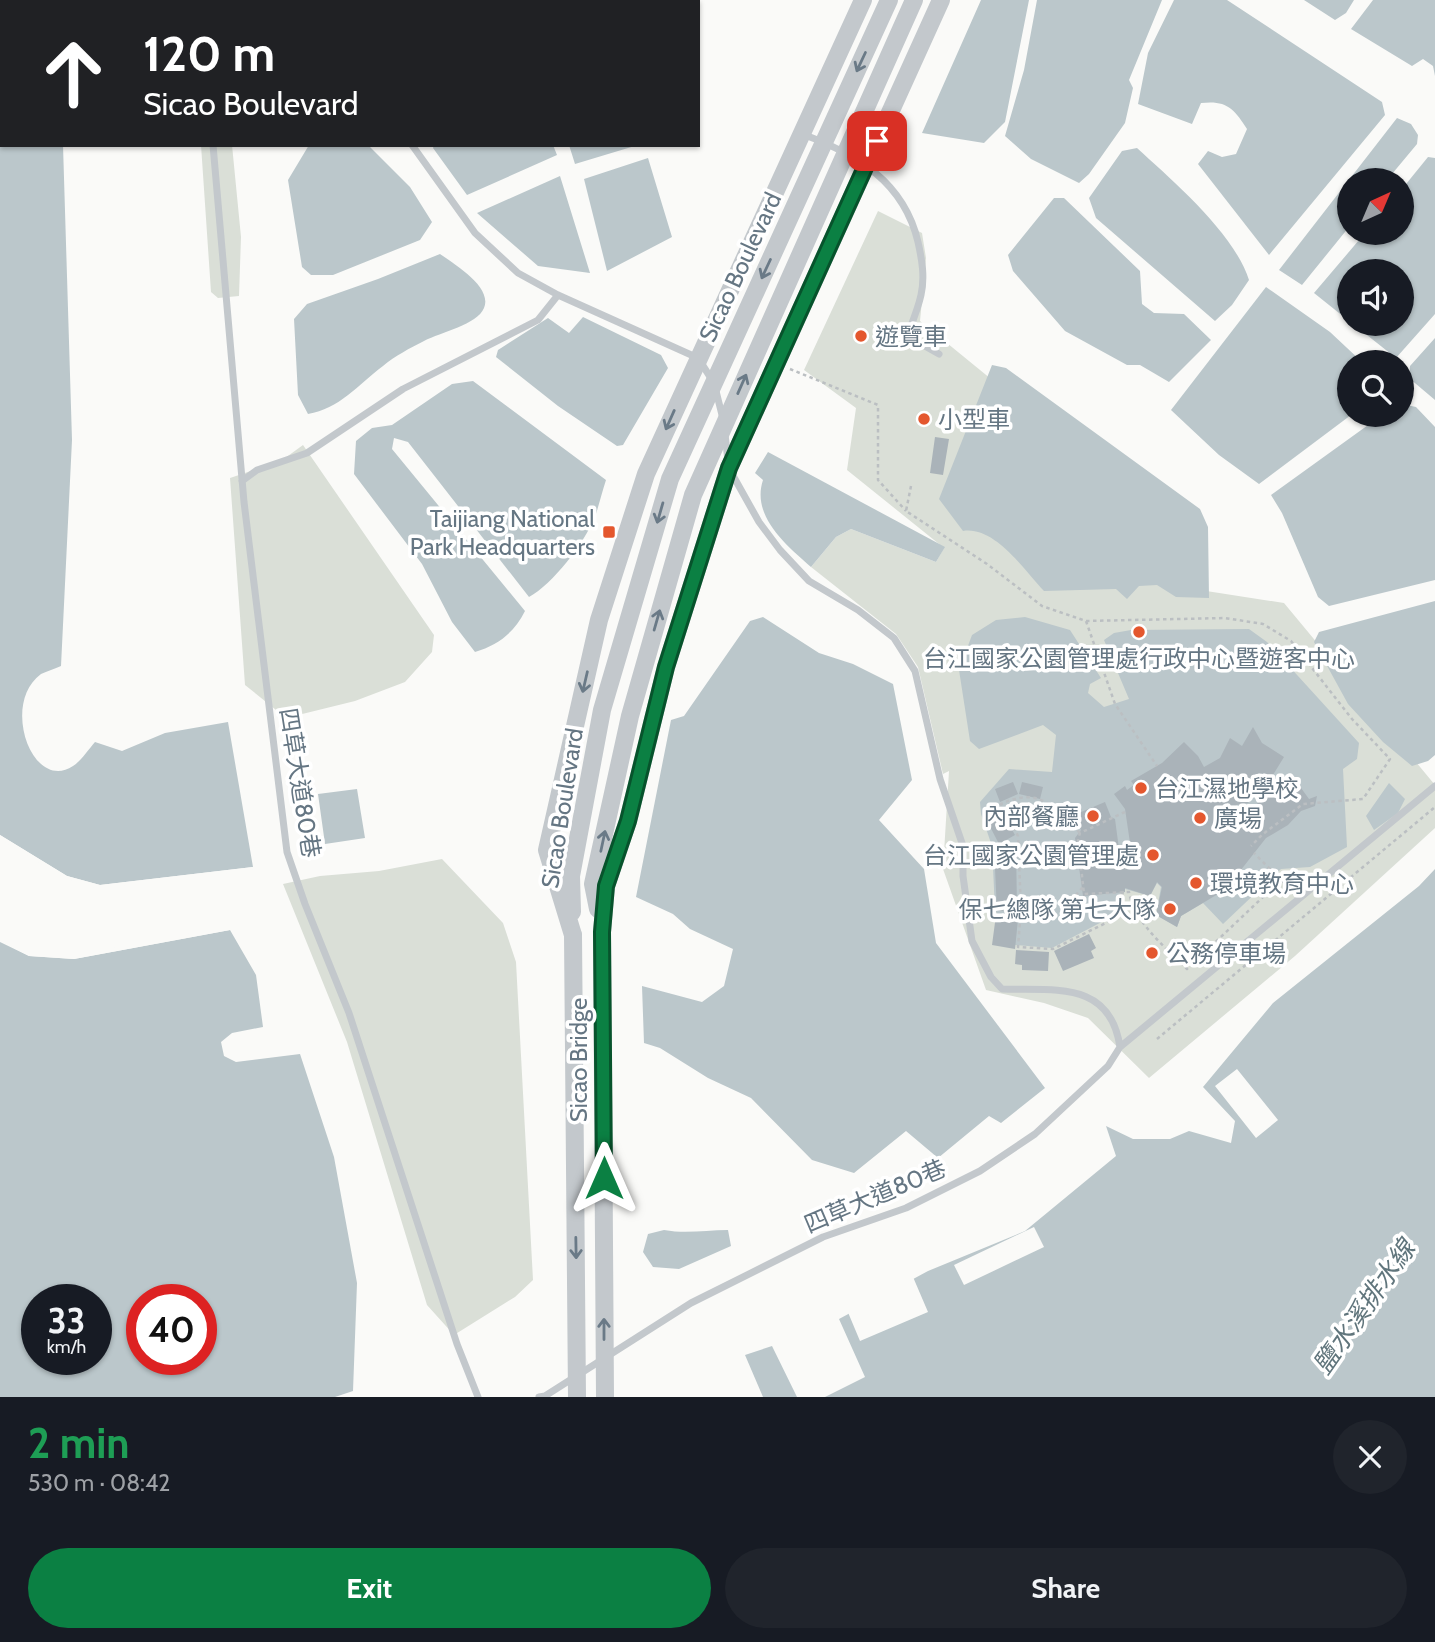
<!DOCTYPE html>
<html lang="en">
<head>
<meta charset="utf-8">
<style>
	:root { --surface:#171b24; --page:#20242c; --text:#f1f3f6; --muted:#9ea1a6; --accent:#0b8043 }
	body { margin:0; font-family:Cabin,"Noto Sans TC",sans-serif; background:var(--page); color:var(--text); height:100vh; display:flex; flex-direction:column; font-size:26px; white-space:nowrap }
	* { box-sizing:border-box; margin:0 }
	p { font-size:23px; color:var(--muted) }
	.icon { flex:none; width:38px; height:38px; fill:none; stroke:currentColor; stroke-width:2; stroke-linecap:round; stroke-linejoin:round }
	.map { position:relative; height:1397px; overflow:hidden }
	.drawer { display:flex; flex-direction:column; background:var(--surface); flex:1 }
	.drawer>* { flex:none }
	.top-card { position:absolute; left:0px; top:0px; width:700px; height:147px; box-shadow:0 2px 5px #0004; background:#202124; color:#fff; overflow:hidden }
	.needle { width:46px; rotate:44deg }
	.tools { position:absolute; left:1337px; top:168px; display:grid; gap:14px }
	.tools a { display:grid; place-items:center; width:77px; height:77px; border-radius:50%; background:var(--surface); box-shadow:0 2px 5px #0004; font-size:35px }
	.speed { position:absolute; left:21px; top:1284px; display:flex; gap:14px; font-size:35px; font-weight:700; text-align:center }
	.speed>* { display:grid; place-content:center; width:91px; height:91px; border-radius:50%; background:var(--surface); box-shadow:0 2px 5px #0004; line-height:1 }
	.speed small { font-size:18px; font-weight:400 }
	.speed .limit { border:10px solid #d22; background:#fff; color:#111 }
	.pin { position:absolute; display:grid; place-items:center; width:60px; height:60px; color:#fff; margin:-30px; border-radius:14px; box-shadow:0 4px 10px #0006 }
	.me { position:absolute; width:77px; margin:-38px; rotate:0deg; stroke-linejoin:round; filter:drop-shadow(0 0 5px #0008) }
	.turn { display:flex; align-items:center; gap:24px; height:147px; padding:0 28px; font-size:32px }
	.turn .icon { width:91px; height:91px; stroke-width:2.5 }
	.turn b { display:block; font-size:49px; line-height:60px }
	.round { display:grid; place-items:center; flex:none; width:74px; height:74px; border-radius:37px; background:var(--page) }
	.summary { display:flex; align-items:center; justify-content:space-between; height:119px; padding:0 28px }
	h1 { font-size:42px; font-weight:700; line-height:52px; color:#1e9e55 }
	.primary-button { display:flex; gap:14px; margin-top:auto; padding:14px 28px }
	.primary-button a { flex:1; height:80px; border-radius:42px; background:var(--accent); color:#fff; font-size:28px; font-weight:700; line-height:80px; text-align:center }
	.primary-button a+a { background:var(--page); color:var(--text) }
	.map>svg:first-child { display:block }
	.green { fill:#dadfd7 }
	.water { fill:#bbc7cb; fill-rule:evenodd }
	.pier { fill:#fafaf8 }
	.building { fill:#aab3b9; fill-rule:evenodd }
	.lines { fill:none; stroke-linecap:round; stroke-linejoin:round }
	.path { stroke:#bbbfc2; stroke-width:2.5; stroke-dasharray:3.5 3.5; stroke-linecap:butt }
	.service { stroke:#c3c8cc; stroke-width:7 }
	.tertiary { stroke:#c3c8cc; stroke-width:18 }
	.tertiary-bridge { stroke:#c3c8cc; stroke-width:18 }
	.oneway { stroke:#6a7a87 }
	.route-casing { stroke:#07532c; stroke-width:18 }
	.route { stroke:#0b8043; stroke-width:12 }
	.poi-dot { fill:#e4572e; stroke:#fff; stroke-width:2.5 }
	.labels { text-anchor:middle; dominant-baseline:central; stroke-width:7; stroke-linejoin:round; paint-order:stroke }
	.street-label { font-size:24px; fill:#657683; stroke:#fff }
	.poi-label { font-size:24px; fill:#657683; stroke:#fff; text-anchor:start }
	.water-label { font-size:26px; font-style:italic; fill:#60757c; stroke:#fff }
</style>
</head>
<body>
<div class="map">
<svg width="1435" height="1397" viewBox="0 0 1435 1397">
	<rect width="100%" height="100%" fill="#fafaf8"/>
	<!-- green -->
	<path class="green" d="M201,145H232L241,237L239,296L218,298L211,292Z
		M878,211L922,233L926,258L920,321L1111,477L1200,590L1284,603L1435,785V828L1295,956L1149,1078L1088,1018L1044,1003L986,990L943,869L949,771L943,774L918,667L896,634L811,567L836,537L851,529L936,562L944,548L847,470L856,408L804,370Z
		M303,445L434,635L432,652L405,682L355,701L286,718L245,685L230,478L281,461Z
		M442,859L503,923L516,962L533,1280L515,1297L454,1335L427,1305L347,1042L283,884L320,876L379,871Z"/>
	<!-- water -->
	<path class="water" d="M0,0H57L2,2V145H63L72,440L61,666C55,669 47,671 41,674C0,704 33,793 73,766C81,761 88,750 95,742L122,751L165,733L228,722L253,867L100,885L67,876L0,835Z
		M355,0H661L355,2Z
		M981,0H1029L1005,122L984,143L922,133Z
		M1037,0H1162L1129,80L1133,88L1125,123L1089,174L1079,183L1031,159L1005,136L1024,70Z
		M1174,0H1227L1382,102L1385,115L1269,255L1198,164L1208,151L1222,157L1236,154L1247,129C1234,108 1226,100 1201,103L1192,124L1138,104L1148,53Z
		M1304,0H1354L1346,13L1335,20Z
		M1373,0H1435V76L1433,66L1423,59L1412,66L1351,29Z
		M1397,118L1411,124L1418,135L1417,144L1387,180H1349V227L1302,285L1279,270Z
		M309,145H368L410,187L432,222L420,240L333,275H311L302,267L288,180Z
		M434,145H553L557,155L467,195L433,148Z
		M569,145H638L575,164Z
		M1137,148C1173,181 1234,233 1249,280L1232,305L1215,321L1096,218L1089,198L1122,151Z
		M1428,157L1435,158V314L1396,358L1353,324H1402V271H1349V321L1314,293L1365,233H1402V189Z
		M648,158L672,237L607,271L584,179Z
		M560,176L590,273L538,266L477,213Z
		M1054,198H1064L1140,271L1142,304L1154,313L1184,314L1211,340L1169,382L1140,365H1127L1065,331L1013,271L1008,255Z
		M440,254C454,264 493,287 484,308C477,325 441,332 424,341C410,348 395,356 383,366C358,385 339,409 308,414L298,395L294,319L307,304L378,279Z
		M1266,287L1330,332L1362,362H1349L1351,415L1259,484L1219,455L1171,410Z
		M583,317L661,355L668,368L623,445L617,446L558,406L496,357L498,350L548,318L569,333Z
		M1435,338V400L1409,378L1410,366Z
		M992,365L1006,368L1200,509L1208,527L1209,598L1176,597L1157,585L1139,586L1127,599L1116,589L1044,591C1024,570 995,526 963,531L939,499Z
		M473,381L606,480C602,492 599,505 595,517C584,543 553,584 529,597L408,442L394,438L392,449L525,611C514,633 498,645 475,652L452,622L422,564L354,474L356,441L372,428L392,425L452,384Z
		M1402,404L1416,407L1435,427V580L1329,606L1318,597L1282,513L1271,495L1382,415H1402Z
		M768,452L945,547L936,562L851,529L836,537L811,567C786,545 751,516 763,480L755,473Z
		M1435,601V755L1428,761L1412,766L1383,742L1348,704L1314,642L1319,632Z
		M763,617L819,653L853,664L893,684L912,780L879,820L924,869L936,943L1045,1088L1001,1123L989,1116L938,1158L906,1131L854,1173L812,1160L751,1098L708,1078L660,1048L644,1043L642,986L702,1002L724,986L733,949L690,929L673,914L636,897L671,720L684,716L750,621Z
		M1025,617L1070,630L1101,678L1090,684L1088,693L1104,707L1129,699L1104,640L1114,633L1131,630L1249,629L1267,642L1359,743L1357,759L1343,769L1347,847L1310,867L1281,869L1223,924L1203,903L1181,916L1177,927L1156,915L1161,887L1157,883L1150,896L1125,889V892L1120,893L1115,915L1052,948L1015,945L995,910L992,846L981,814L980,802L1009,769L1052,772L1056,735L1043,725L979,749L970,741L959,670L972,635L996,620Z
		M1389,783L1405,799L1398,813L1374,830L1366,816Z
		M357,789L365,838L325,844L318,794Z
		M1435,869V1397H825L865,1377L839,1319L928,1271L1025,1231L1116,1156L1106,1126L1133,1139H1170L1189,1131L1231,1143L1235,1121L1203,1087L1273,1003L1419,886Z
		M230,930L256,975L263,1027L232,1033L221,1042L224,1056L236,1062L300,1054L334,1157L357,1283L353,1391L335,1397H0V942L29,956L74,959ZM37,1300H96V1360H37ZM142,1300H201V1360H142Z
		M664,1230C686,1234 706,1230 728,1230L731,1246L679,1269L653,1267L643,1252L648,1234Z
		M772,1346L797,1397H763L745,1355Z"/>
	<!-- pier -->
	<path class="pier" d="M0,835L67,876L100,885L253,867L252,870L99,889L66,879L0,839Z
		M230,926L233,928L230,930L74,959L29,956L0,941V938L30,953L73,955Z
		M1237,1069L1278,1120L1256,1138L1215,1086Z
		M1034,1227L1044,1247L964,1285L954,1265Z
		M913,1277L928,1312L860,1341L847,1310Z"/>
	<!-- building -->
	<path class="building" d="M935,437L949,439L943,475L930,473Z
		M1253,727L1262,743L1284,757L1268,783L1286,790L1296,781L1309,799L1317,796L1315,806L1301,811L1288,825L1266,838L1233,880L1218,894L1181,916L1177,927L1156,915L1162,887L1157,882L1150,896L1125,888V892L1083,896L1075,838L1081,830L1074,815L1105,802L1111,817L1115,819L1121,864L1133,863L1125,809L1114,794L1125,786L1127,790L1134,785L1131,781L1162,763L1184,742L1198,756L1204,767L1220,758L1230,738L1242,746ZM1261,789L1267,795L1243,816L1236,805L1248,803Z
		M1013,782L1018,794L1000,802L995,789Z
		M1022,782L1043,787L1040,799L1019,794Z
		M999,806L1015,835L999,844L984,815Z
		M994,846H1016L1017,910L997,911Z
		M996,915L1018,919L1015,949L992,945Z
		M1089,934L1096,948L1091,951L1094,958L1063,971L1054,951Z
		M1016,950L1049,952L1048,971L1022,970V965L1015,964Z"/>
	<g class="lines">
		<!-- path -->
		<path class="path" d="M790,369L878,405V480L906,511
			M911,486L906,511L987,564L1042,606L1086,621L1115,704L1157,766
			M1086,621L1225,618L1263,624L1291,641L1352,719L1390,759L1363,799L1303,804L1263,834L1251,846
			M1125,812L1080,833L1078,839L1084,894L1129,892C1134,922 1166,948 1187,969L1281,880L1254,853
			M1080,833C1054,807 1040,786 1001,804L1018,836L1021,909L1018,947L1053,949L1118,917L1123,891
			M1281,880L1294,892
			M1021,909L1038,899L1066,906L1083,887
			M1157,1039L1435,807"/>
		<!-- service -->
		<path class="service" d="M204,0V2
			M329,0V2
			M802,134C857,154 904,182 918,242C922,260 925,277 921,295C918,309 912,323 907,336L939,354
			M213,145L244,502L287,852L305,904L349,1013L457,1344L478,1397
			M412,145L475,233L518,273L558,295L698,358L714,383L723,419
			M725,434L728,461
			M242,481L257,470L307,453L403,389L538,320L558,295
			M1120,1047L1435,786
			M539,1397L545,1396L691,1303L823,1237L906,1208L980,1171L1035,1134L1108,1066L1120,1047C1110,980 1055,991 1002,989L991,977L972,941L963,876V846L940,779L915,671L894,638L858,610L809,581L780,550L759,522L731,472"/>
		<!-- tertiary -->
		<path class="tertiary" d="M598,909L593,884L630,716L693,495L914,0
			M572,912L571,876L602,710L670,479L889,0
			M602,932L606,886L628,821L666,667L729,468L941,0
			M573,935L547,850L599,620L646,474L863,0"/>
		<!-- tertiary-bridge -->
		<path class="tertiary-bridge" d="M602,932L605,1397
			M573,935L577,1397"/>
	</g>
	<!-- one-way arrows -->
	<defs><path id="oneway-shaft" d="M-6 0H5M1.5-3L5.5 0L1.5 3" fill="none" stroke-width="1.6" stroke-linecap="round" stroke-linejoin="round" transform="scale(1.75)"/></defs>
	<g class="oneway">
		<use href="#oneway-shaft" transform="translate(861 62) rotate(115)"/>
		<use href="#oneway-shaft" transform="translate(766 269) rotate(115)"/>
		<use href="#oneway-shaft" transform="translate(742 384) rotate(-66)"/>
		<use href="#oneway-shaft" transform="translate(670 420) rotate(114)"/>
		<use href="#oneway-shaft" transform="translate(660 513) rotate(106)"/>
		<use href="#oneway-shaft" transform="translate(657 620) rotate(-74)"/>
		<use href="#oneway-shaft" transform="translate(585 682) rotate(103)"/>
		<use href="#oneway-shaft" transform="translate(603 841) rotate(-78)"/>
		<use href="#oneway-shaft" transform="translate(576 1248) rotate(89)"/>
		<use href="#oneway-shaft" transform="translate(604 1329) rotate(-90)"/>
	</g>
	<g class="lines">
		<defs>
			<path id="route" d="M604,1178L602,932L606,886L628,821L666,667L729,468L877,141"/>
		</defs>
		<!-- route casing -->
		<use href="#route" class="route-casing"/>
		<!-- route -->
		<use href="#route" class="route"/>
	</g>
	<!-- markers -->
	<g class="poi-dot">
		<circle cx="861" cy="336" r="7"/>
		<circle cx="924" cy="419" r="7"/>
		<rect x="602" y="525" width="14" height="14" rx="3.5"/>
		<circle cx="1139" cy="632" r="7"/>
		<circle cx="1141" cy="788" r="7"/>
		<circle cx="1093" cy="816" r="7"/>
		<circle cx="1200" cy="818" r="7"/>
		<circle cx="1153" cy="855" r="7"/>
		<circle cx="1196" cy="883" r="7"/>
		<circle cx="1170" cy="909" r="7"/>
		<circle cx="1152" cy="953" r="7"/>
	</g>
	<g class="labels">
		<!-- street labels -->
		<g class="street-label">
			<text transform="translate(740 267) rotate(-65)">Sicao Boulevard</text>
			<text transform="translate(300 783) rotate(81)">四草大道80巷</text>
			<text transform="translate(562 808) rotate(-81)">Sicao Boulevard</text>
			<text transform="translate(578 1060) rotate(-90)">Sicao Bridge</text>
			<text transform="translate(875 1196) rotate(-23)">四草大道80巷</text>
		</g>
		<!-- poi labels -->
		<g class="poi-label">
			<text x="875" y="336">遊覽車</text>
			<text x="938" y="419">小型車</text>
			<text x="595" y="518" text-anchor="end">Taijiang National<tspan x="595" dy="28">Park Headquarters</tspan></text>
			<text x="1139" y="658" text-anchor="middle">台江國家公園管理處行政中心暨遊客中心</text>
			<text x="1155" y="788">台江濕地學校</text>
			<text x="1079" y="816" text-anchor="end">內部餐廳</text>
			<text x="1214" y="818">廣場</text>
			<text x="1139" y="855" text-anchor="end">台江國家公園管理處</text>
			<text x="1210" y="883">環境教育中心</text>
			<text x="1156" y="909" text-anchor="end">保七總隊 第七大隊</text>
			<text x="1166" y="953">公務停車場</text>
		</g>
		<!-- water labels -->
		<g class="water-label">
			<text transform="translate(1364 1307) rotate(-55)">鹽水溪排水線</text>
		</g>
	</g>
</svg>
<div class="tools">
<a><svg class="needle" viewBox="-14 -14 28 28"><path d="M0-13l5 13h-10z" fill="#e53935"/><path d="M0 13l5-13h-10z" fill="#9ea1a6"/></svg></a>
<a><svg class="icon" aria-label="sound" viewBox="0 0 24 24"><path d="M4 9h4l5-4v14l-5-4H4zM17 9q2 3 0 6"/></svg></a>
<a><svg class="icon" aria-label="search" viewBox="0 0 24 24"><circle cx="10" cy="10" r="6"/><path d="M15 15l6 6"/></svg></a>
</div>
<div class="speed"><div>33<small>km/h</small></div><div class="limit">40</div></div>
<div class="pin" style="left:877px;top:141px;background:#d93025"><svg class="icon" aria-label="arrive" viewBox="0 0 24 24"><path d="M6 21V4h12l-3 4 3 4H6"/></svg></div>
<svg class="me" style="left:604px;top:1178px" viewBox="-20 -20 40 40"><path d="M0-17L14 15 0 8-14 15z" fill="#0b8043" stroke="#fff" stroke-width="4"/></svg>
<div class="top-card">
<div class="turn"><svg class="icon" aria-label="ahead" viewBox="0 0 24 24"><path d="M12 20V5M6 11l6-6 6 6"/></svg><div><b>120 m</b>Sicao Boulevard</div></div>
</div>
</div>
<section class="drawer">
<div class="summary"><div><h1>2 min</h1><p>530 m · 08:42</p></div><a class="round"><svg class="icon" aria-label="close" viewBox="0 0 24 24"><path d="M6 6l12 12M18 6L6 18"/></svg></a></div>
<div class="primary-button"><a>Exit</a><a>Share</a></div>
</section>
</body>
</html>
